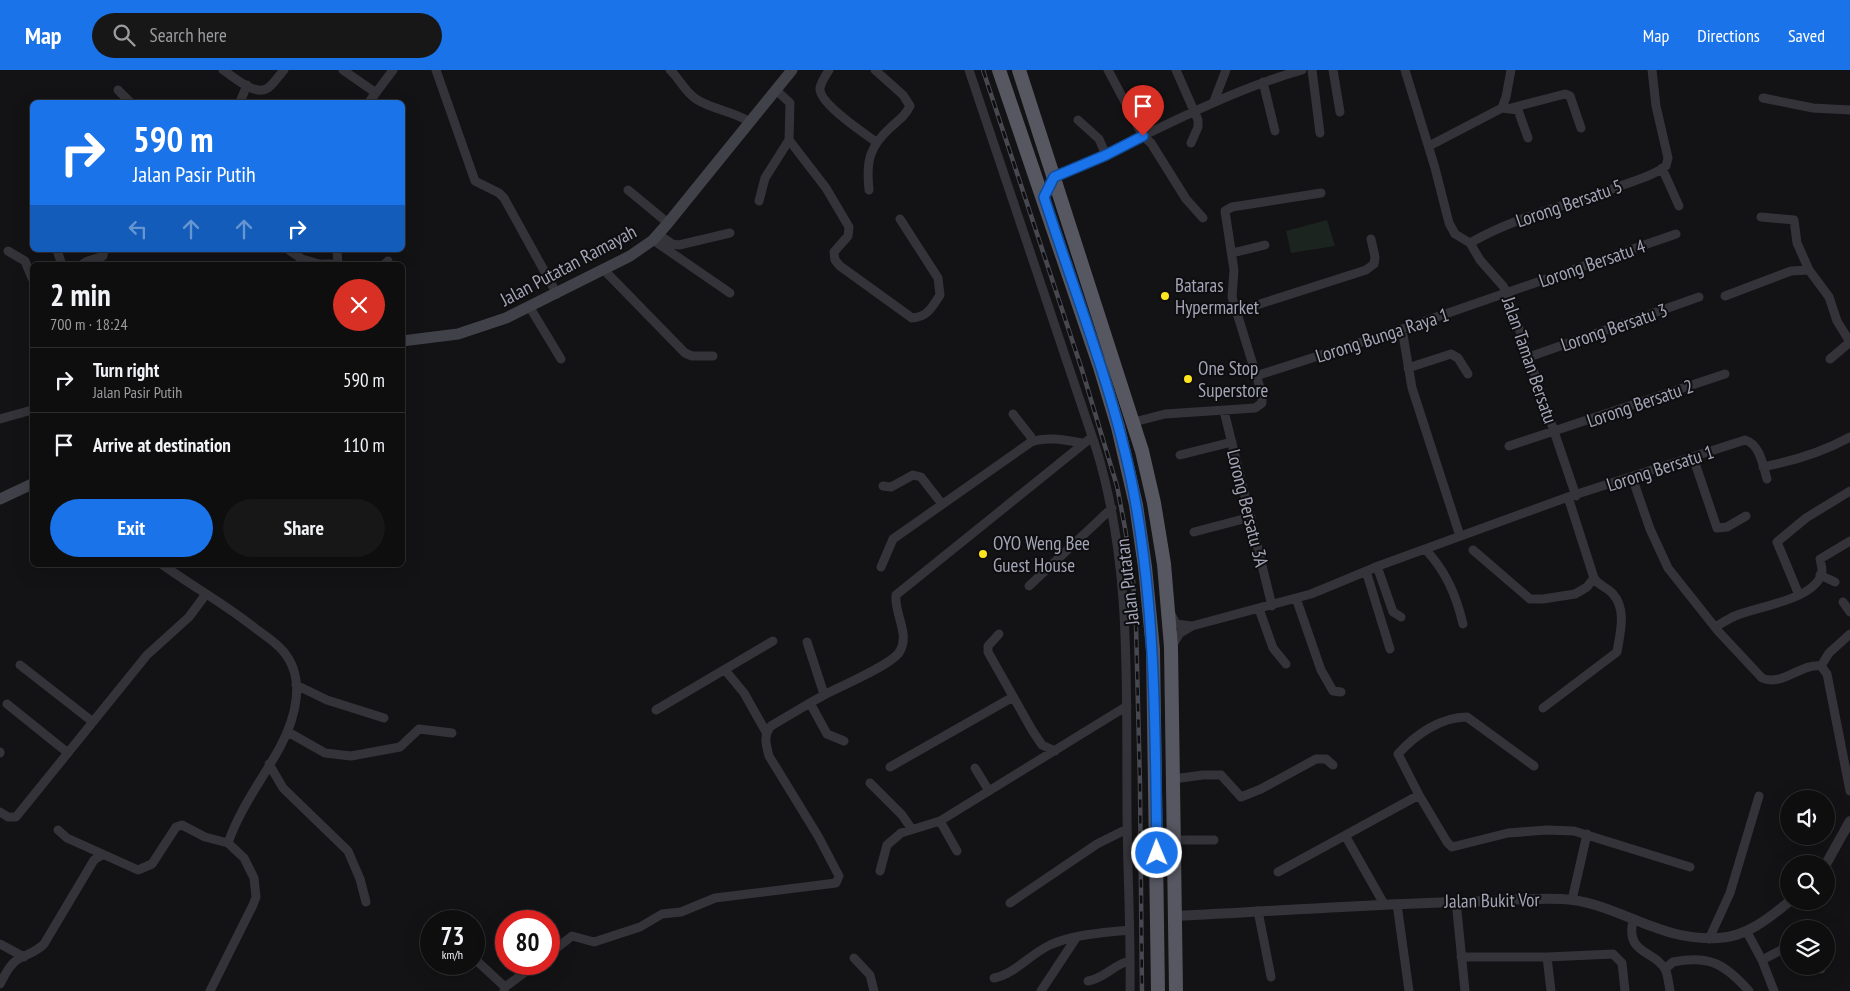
<!DOCTYPE html>
<html lang="en">
<head>
<meta charset="utf-8">
<style>
	:root { --surface:#0e0e0f; --page:#171718; --text:#f1f3f6; --muted:#9b9c9e; --line:#2e2e2f; --accent:#1a73e8 }
	body { margin:0; font-family:"PT Sans Narrow",sans-serif; background:var(--page); color:var(--text); height:100vh; display:flex; flex-direction:column; font-size:19px; white-space:nowrap }
	* { box-sizing:border-box; margin:0 }
	p { font-size:16px; color:var(--muted) }
	.icon { flex:none; width:28px; height:28px; fill:none; stroke:currentColor; stroke-width:2; stroke-linecap:round; stroke-linejoin:round }
	.map { position:relative; flex:1; overflow:hidden }
	.side { position:absolute; left:30px; top:192px; width:375px; height:305px; display:flex; flex-direction:column; background:var(--surface); border-radius:8px; box-shadow:0 5px 20px #0002,0 0 0 1px var(--line) }
	.side>* { flex:none }
	.hud { position:absolute; left:30px; top:30px; width:375px; height:152px; border-radius:8px; box-shadow:0 5px 20px #0002,0 0 0 1px var(--line); background:#1a73e8; color:#fff; overflow:hidden }
	.fabs { position:absolute; left:1780px; top:720px; display:grid; gap:10px }
	.fabs a { display:grid; place-items:center; width:55px; height:55px; border-radius:50%; background:var(--surface); box-shadow:0 5px 20px #0002,0 0 0 1px var(--line); font-size:25px }
	.speed { position:absolute; left:420px; top:840px; display:flex; gap:10px; font-size:25px; font-weight:700; text-align:center }
	.speed>* { display:grid; place-content:center; width:65px; height:65px; border-radius:50%; background:var(--surface); box-shadow:0 5px 20px #0002,0 0 0 1px var(--line); line-height:1 }
	.speed small { font-size:12px; font-weight:400 }
	.speed .limit { border:8px solid #d22; background:#fff; color:#111 }
	.pin { position:absolute; display:grid; place-items:center; width:42px; height:42px; color:#fff; margin:-51px -21px; border-radius:50% 50% 50% 0; rotate:-45deg; box-shadow:0 0 5px #0007 }
	.pin .icon { rotate:45deg }
	.me { position:absolute; width:55px; margin:-28px; rotate:359deg; stroke-linejoin:round; filter:drop-shadow(0 0 4px #0008) }
	.turn { display:flex; align-items:center; gap:18px; height:105px; padding:0 20px; font-size:22px }
	.turn .icon { width:65px; height:65px; stroke-width:2.5 }
	.turn b { display:block; font-size:35px; line-height:42px }
	.lanes { display:flex; align-items:center; height:48px; padding:0 20px; background:#0003; justify-content:center; gap:25px; direction:ltr }
	.lanes .off { opacity:.35 }
	.round { display:grid; place-items:center; flex:none; width:52px; height:52px; border-radius:26px; background:var(--page) }
	.head { display:flex; align-items:center; justify-content:space-between; height:85px; padding:0 20px }
	h1 { font-size:30px; font-weight:600; line-height:38px }
	.cta { display:flex; gap:10px; margin-top:auto; padding:10px 20px }
	.cta a { flex:1; height:58px; border-radius:30px; background:var(--accent); color:#fff; font-size:20px; font-weight:600; line-height:58px; text-align:center }
	.cta a+a { background:var(--page); color:var(--text) }
	ul { padding:0; list-style:none }
	li { display:flex; align-items:center; gap:15px; height:65px; padding:0 20px; border-top:1px solid var(--line) }
	li div { flex:1 }
	li b { display:block; font-size:19px }
	li em { font-style:normal }
	header { display:flex; align-items:center; gap:30px; box-sizing:border-box; height:70px; padding:0 25px; background:var(--accent); color:#fff }
	header strong { font-size:24px }
	nav { display:flex; gap:28px; margin-inline-start:auto; font-size:18px }
	.search { width:350px; height:45px; background:var(--page); display:flex; align-items:center; gap:12px; box-sizing:border-box; padding:0 18px; border-radius:28px; color:var(--muted); font-size:19px }
	.map>svg:first-child { display:block }
	.green { fill:#1c241f }
	.lines { fill:none; stroke-linecap:round; stroke-linejoin:round }
	.minor { stroke:#333339; stroke-width:9 }
	.tertiary { stroke:#333339; stroke-width:10 }
	.secondary { stroke:#41414a; stroke-width:11 }
	.trunk { stroke:#575762; stroke-width:14 }
	.rail-casing { stroke:#484851; stroke-width:4.5 }
	.rail { stroke:#0e0d0f; stroke-width:2.5; stroke-dasharray:8; stroke-linecap:butt }
	.route-casing { stroke:#114b97; stroke-width:12 }
	.route { stroke:#1a73e8; stroke-width:9 }
	.poi-dot { fill:#ffe520; stroke:#0e0d0f; stroke-width:2 }
	.labels { text-anchor:middle; dominant-baseline:central; stroke-width:4; stroke-linejoin:round; paint-order:stroke }
	.street-label { font-size:19px; fill:#a3a4b6; stroke:#0e0d0f }
	.poi-label { font-size:19px; fill:#a3a4b6; stroke:#0e0d0f; text-anchor:start }
</style>
</head>
<body>
<header>
<strong>Map</strong>
<div class="search"><svg class="icon" aria-label="search" viewBox="0 0 24 24"><circle cx="10" cy="10" r="6"/><path d="M15 15l6 6"/></svg>Search here</div>
<nav><a>Map</a><a>Directions</a><a>Saved</a></nav>
</header>
<div class="map">
<svg width="1850" height="921" viewBox="0 0 1850 921">
	<rect width="100%" height="100%" fill="#131214"/>
	<!-- green -->
	<path class="green" d="M1327,150L1335,176L1291,183L1286,161Z"/>
	<g class="lines">
		<!-- minor -->
		<path class="minor" d="M223,0C233,6 255,27 268,18C274,14 279,5 284,0
			M343,0L376,23
			M436,0L475,111L499,123L504,128L557,224
			M670,0C680,9 684,21 696,29C713,40 733,41 750,52
			M829,0C826,5 821,12 820,18C818,33 864,63 876,72
			M969,0L1096,378C1132,494 1126,615 1127,735C1127,797 1131,859 1130,921
			M1108,0L1143,66L1151,73L1186,129L1203,148
			M1176,0L1198,50V57L1191,73
			M1312,0L1320,63
			M1333,0L1340,42
			M1405,0L1435,98L1449,153L1455,164L1470,173L1480,190L1503,216L1507,223L1576,426
			M1263,12L1275,61
			M118,20L130,32
			M776,20L790,33L789,70L826,118L849,157L848,166L834,182L835,190L840,196L912,248C928,247 932,237 940,225L938,208L900,149
			M1763,28L1813,38L1850,40
			M1214,31L1226,0
			M240,32L247,15
			M369,32L393,0
			M1502,38L1506,27L1511,0
			M1511,38L1565,24L1570,26L1581,58
			M1078,50L1099,69L1106,85
			M1429,76L1502,38L1518,40L1528,68
			M1662,98L1679,136
			M1054,107C1137,72 1214,25 1302,0
			M628,120L668,153
			M869,120C866,91 869,77 891,57C899,50 906,45 910,36L903,25L875,0
			M759,131L765,108L789,70
			M1761,147L1794,150L1797,173L1809,200L1829,227L1837,251L1850,272
			M658,164L672,174L679,175L730,163
			M653,170L730,223
			M1470,173C1516,146 1570,135 1620,116C1636,110 1653,106 1666,96L1668,88L1656,36L1652,0
			M57,180L62,195
			M289,180L302,189L323,195
			M8,181L25,191L32,208
			M1232,183L1265,175
			M323,194H338L337,180
			M82,195C87,189 96,190 103,186L104,180
			M384,195L388,191
			M604,200L685,283L692,286H713
			M1725,226L1791,201L1809,200
			M529,236L561,289
			M1235,242L1366,200L1374,194L1375,187L1371,169
			M1402,259L1412,318L1460,466
			M1529,287L1699,227
			M1830,289L1850,272
			M1408,298L1451,284L1458,288L1468,304
			M1256,306L1402,259L1676,164
			M1224,341L1272,536
			M1013,344L1031,367V372
			M0,349L32,340
			M1134,352L1165,344L1255,338L1262,333V324L1232,227L1234,200L1225,141L1232,137L1321,123
			M1509,376L1725,304
			M1180,385L1232,372
			M1693,387L1717,458L1727,457L1746,446
			M1763,397C1793,391 1823,382 1850,367
			M1632,407L1650,459L1668,498L1718,561L1762,608C1782,617 1801,593 1821,596L1827,604L1850,721
			M883,416L891,417L913,405L921,407L942,434
			M1194,462L1251,447
			M1425,479C1446,501 1456,525 1463,554
			M1473,480L1530,529H1543L1575,524L1587,517L1594,508
			M163,495C192,516 223,533 251,555C261,563 275,571 283,581C307,609 295,649 280,677C262,710 240,738 228,773
			M881,497L893,469L1031,372C1047,366 1065,370 1082,373
			M1375,497L1379,502L1393,542L1401,547
			M1366,501L1390,579
			M1820,505L1835,512
			M1029,516L1112,438
			M1799,525L1777,472L1806,448L1850,421
			M1296,528L1321,600L1333,621L1341,622
			M1843,532L1850,542
			M1259,539L1273,578L1286,594
			M1170,542L1176,554L1192,556
			M1715,557C1722,553 1728,549 1735,546C1757,536 1818,530 1822,501C1822,498 1821,493 1820,489L1850,471
			M999,564L988,576V582L1032,660L1042,675L1055,681
			M807,572L824,624
			M1172,576L1180,563L1192,556L1311,524L1381,495L1568,427L1745,370C1760,374 1763,396 1767,409
			M20,595L93,652
			M1821,596L1829,583L1850,564
			M725,600L744,623L766,662
			M296,615L327,630L384,648
			M810,633L827,664L844,671
			M7,634L68,683
			M1543,638L1617,582C1620,563 1627,540 1613,524C1607,517 1599,516 1594,508L1568,427
			M656,640L773,571
			M288,662L325,683L351,686L400,677L419,659L452,663
			M0,683V682
			M269,694L283,718L348,781L360,809L366,832
			M890,697L1013,627
			M975,698L989,721
			M1173,709L1203,705H1221L1241,727L1261,719L1316,689H1326L1333,695
			M870,713L902,745L911,758
			M1419,725L1447,772L1452,777L1508,763L1547,760L1574,761L1690,797
			M0,742L8,747H16L147,585L189,547L206,524
			M940,751L957,781
			M58,760L67,768L138,800L152,794L176,757L182,755L205,767L228,773L244,788L254,808L256,827L253,835L210,921
			M1346,767L1384,834
			M1174,770H1214
			M880,801L887,775L901,763L940,751L1127,636
			M1278,802L1419,725L1398,684C1416,664 1441,647 1467,647L1534,696
			M1572,830L1587,764
			M1456,831L1465,921
			M1010,833L1097,774L1127,759
			M1397,834L1409,921
			M1258,841L1271,907
			M1633,851C1625,885 1656,880 1666,901C1668,907 1669,915 1670,921
			M1747,862L1762,890L1774,921
			M1709,869L1730,823L1759,726
			M0,874L24,887
			M549,884L572,866L594,872L640,857L662,844L681,842L715,828L836,813L839,806L818,766L769,686C766,674 763,666 771,656C788,646 806,635 824,625C839,617 894,594 900,581C910,563 894,544 896,525L1092,367
			M1461,887H1547L1613,884L1622,893L1625,921
			M1547,887L1551,921
			M854,888L870,905L874,921
			M1762,890L1789,876
			M477,891L505,917
			M1817,896L1821,899
			M1665,899L1673,892C1710,885 1725,894 1749,921
			M994,908C1015,904 1030,884 1050,875C1073,864 1103,863 1129,860
			M1088,911C1105,908 1113,895 1129,891
			M0,914C5,905 10,893 20,888C30,883 36,882 44,874L94,790L102,785
			M504,921L505,917L536,894
			M1041,921L1076,868"/>
		<!-- tertiary -->
		<path class="tertiary" d="M1826,794L1850,751
			M1176,846C1281,841 1385,833 1490,831C1514,830 1538,828 1561,829C1616,831 1657,872 1718,868C1746,867 1768,849 1790,831"/>
		<!-- secondary -->
		<path class="secondary" d="M402,271L458,264L506,248L630,186L653,170L668,153L792,0
			M0,429L32,414"/>
		<!-- trunk -->
		<path class="trunk" d="M999,0L1100,297L1118,357L1136,435L1145,497L1153,580L1158,921
			M1019,0L1142,381L1154,433L1164,494L1171,577L1176,921"/>
		<defs>
			<path id="rail" d="M983,0L1082,300L1117,416L1125,458L1133,510L1136,556L1140,715L1142,921"/>
		</defs>
		<!-- rail casing -->
		<use href="#rail" class="rail-casing"/>
		<!-- rail -->
		<use href="#rail" class="rail"/>
	</g>
	<g class="lines">
		<defs>
			<path id="route" d="M1143,66L1106,85L1054,107L1044,127C1076,228 1118,330 1136,435C1156,550 1155,666 1157,783"/>
		</defs>
		<!-- route casing -->
		<use href="#route" class="route-casing"/>
		<!-- route -->
		<use href="#route" class="route"/>
	</g>
	<!-- markers -->
	<g class="poi-dot">
		<circle cx="1165" cy="226" r="5"/>
		<circle cx="1188" cy="309" r="5"/>
		<circle cx="983" cy="484" r="5"/>
	</g>
	<g class="labels">
		<!-- street labels -->
		<g class="street-label">
			<text transform="translate(1569 133) rotate(-19)">Lorong Bersatu 5</text>
			<text transform="translate(1592 193) rotate(-19)">Lorong Bersatu 4</text>
			<text transform="translate(568 195) rotate(-28)">Jalan Putatan Ramayah</text>
			<text transform="translate(1614 257) rotate(-19)">Lorong Bersatu 3</text>
			<text transform="translate(1382 265) rotate(-18)">Lorong Bunga Raya 1</text>
			<text transform="translate(1530 290) rotate(71)">Jalan Taman Bersatu</text>
			<text transform="translate(1640 333) rotate(-19)">Lorong Bersatu 2</text>
			<text transform="translate(1660 398) rotate(-18)">Lorong Bersatu 1</text>
			<text transform="translate(1248 438) rotate(76)">Lorong Bersatu 3A</text>
			<text transform="translate(1127 512) rotate(-97)">Jalan Putatan</text>
			<text transform="translate(1492 830) rotate(-1)">Jalan Bukit Vor</text>
		</g>
		<!-- poi labels -->
		<g class="poi-label">
			<text x="1175" y="215">Bataras<tspan x="1175" dy="22">Hypermarket</tspan></text>
			<text x="1198" y="298">One Stop<tspan x="1198" dy="22">Superstore</tspan></text>
			<text x="993" y="473">OYO Weng Bee<tspan x="993" dy="22">Guest House</tspan></text>
		</g>
	</g>
</svg>
<div class="fabs">
<a><svg class="icon" aria-label="sound" viewBox="0 0 24 24"><path d="M4 9h4l5-4v14l-5-4H4zM17 9q2 3 0 6"/></svg></a>
<a><svg class="icon" aria-label="search" viewBox="0 0 24 24"><circle cx="10" cy="10" r="6"/><path d="M15 15l6 6"/></svg></a>
<a><svg class="icon" aria-label="layers" viewBox="0 0 24 24"><path d="M12 4l9 5-9 5-9-5zM3 14l9 5 9-5"/></svg></a>
</div>
<div class="speed"><div>73<small>km/h</small></div><div class="limit">80</div></div>
<div class="pin" style="left:1143px;top:66px;background:#d93025"><svg class="icon" aria-label="arrive" viewBox="0 0 24 24"><path d="M6 21V4h12l-3 4 3 4H6"/></svg></div>
<svg class="me" style="left:1157px;top:783px" viewBox="-20 -20 40 40"><circle r="17" fill="#1a73e8" stroke="#fff" stroke-width="3"/><path d="M0-11L8 9 0 5-8 9z" fill="#fff"/></svg>
<div class="hud">
<div class="turn"><svg class="icon" aria-label="right" viewBox="0 0 24 24"><path d="M7 20v-9h11M14 6l5 5-5 5"/></svg><div><b>590 m</b>Jalan Pasir Putih</div></div>
<div class="lanes"><svg class="icon off" aria-label="left" viewBox="0 0 24 24"><path d="M17 20v-9H6M10 6l-5 5 5 5"/></svg><svg class="icon off" aria-label="ahead" viewBox="0 0 24 24"><path d="M12 20V5M6 11l6-6 6 6"/></svg><svg class="icon off" aria-label="ahead" viewBox="0 0 24 24"><path d="M12 20V5M6 11l6-6 6 6"/></svg><svg class="icon" aria-label="right" viewBox="0 0 24 24"><path d="M7 20v-9h11M14 6l5 5-5 5"/></svg></div>
</div>
<section class="side">
<div class="head"><div><h1>2 min</h1><p>700 m · 18:24</p></div><a class="round" style="background:#d93025;color:#fff"><svg class="icon" aria-label="close" viewBox="0 0 24 24"><path d="M6 6l12 12M18 6L6 18"/></svg></a></div>
<ul>
<li><svg class="icon" aria-label="right" viewBox="0 0 24 24"><path d="M7 20v-9h11M14 6l5 5-5 5"/></svg><div><b>Turn right</b><p>Jalan Pasir Putih</p></div><em>590 m</em></li>
<li><svg class="icon" aria-label="arrive" viewBox="0 0 24 24"><path d="M6 21V4h12l-3 4 3 4H6"/></svg><div><b>Arrive at destination</b></div><em>110 m</em></li>
</ul>
<div class="cta"><a>Exit</a><a>Share</a></div>
</section>
</div>
</body>
</html>
